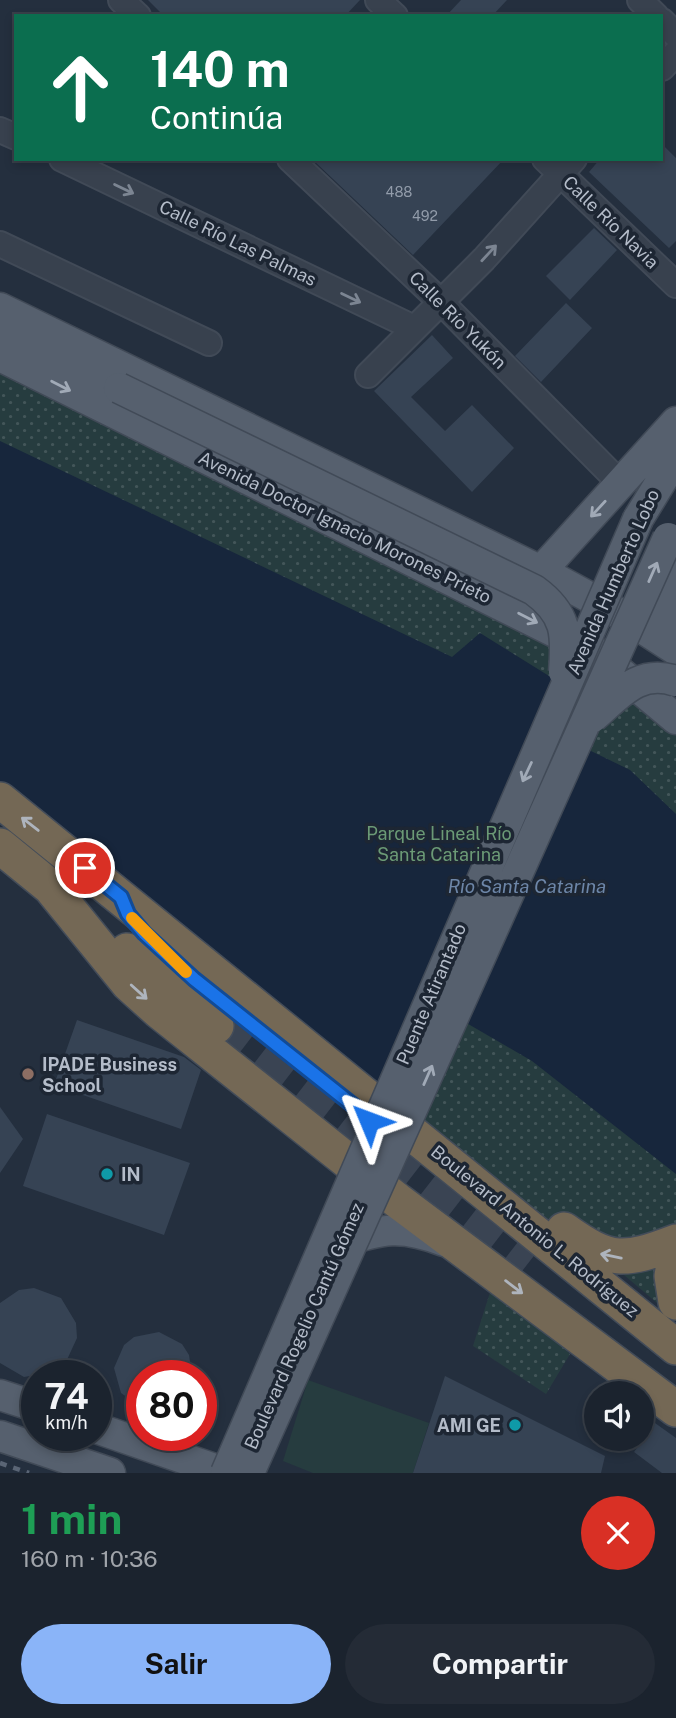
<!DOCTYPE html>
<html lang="es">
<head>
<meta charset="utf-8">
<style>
	:root { --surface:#1b232e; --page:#242b36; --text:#f1f3f6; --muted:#a0a4aa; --line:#39404a; --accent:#8ab4f8 }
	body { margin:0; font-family:"Public Sans",sans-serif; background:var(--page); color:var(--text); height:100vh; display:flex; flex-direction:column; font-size:26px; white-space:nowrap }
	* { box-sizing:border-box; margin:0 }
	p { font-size:23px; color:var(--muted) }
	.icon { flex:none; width:38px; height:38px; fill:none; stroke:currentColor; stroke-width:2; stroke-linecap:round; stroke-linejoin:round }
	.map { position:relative; height:1473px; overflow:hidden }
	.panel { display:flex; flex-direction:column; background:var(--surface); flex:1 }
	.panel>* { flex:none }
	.banner { position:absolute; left:14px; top:14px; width:649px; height:147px; border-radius:0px; box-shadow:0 4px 10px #0003,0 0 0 2px var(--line); background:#0b6e4f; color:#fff; overflow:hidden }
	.tools { position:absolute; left:584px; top:1381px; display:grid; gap:14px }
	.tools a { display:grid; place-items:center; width:70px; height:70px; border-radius:50%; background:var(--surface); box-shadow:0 4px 10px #0003,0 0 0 2px var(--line); font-size:35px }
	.speed { position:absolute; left:21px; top:1360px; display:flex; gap:14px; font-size:35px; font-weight:700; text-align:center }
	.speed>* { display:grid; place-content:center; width:91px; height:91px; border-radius:50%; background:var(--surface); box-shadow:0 4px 10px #0003,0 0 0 2px var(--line); line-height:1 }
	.speed small { font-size:18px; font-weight:400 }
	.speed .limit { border:10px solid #d22; background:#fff; color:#111 }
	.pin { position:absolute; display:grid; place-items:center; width:60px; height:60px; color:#fff; margin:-30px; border:4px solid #fff; border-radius:50%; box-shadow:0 2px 7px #0007 }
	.me { position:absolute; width:77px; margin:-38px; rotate:314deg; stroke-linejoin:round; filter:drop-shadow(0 0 5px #0008) }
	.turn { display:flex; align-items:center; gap:24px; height:147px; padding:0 21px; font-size:32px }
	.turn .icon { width:91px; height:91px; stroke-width:2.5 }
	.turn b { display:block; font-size:49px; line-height:60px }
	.round { display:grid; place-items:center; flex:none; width:74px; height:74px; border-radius:37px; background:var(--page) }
	.summary { display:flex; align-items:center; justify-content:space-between; height:119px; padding:0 21px }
	h1 { font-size:42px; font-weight:700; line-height:52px; color:#1e9e55 }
	.button { display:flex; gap:14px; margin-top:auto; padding:14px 21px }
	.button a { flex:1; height:80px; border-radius:42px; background:var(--accent); color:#111; font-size:28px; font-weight:700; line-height:80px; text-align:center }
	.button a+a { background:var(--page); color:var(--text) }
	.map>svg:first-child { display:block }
	.grass { fill:#263c3f }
	.park { fill:url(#park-dots) }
	.water { fill:#17263c }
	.building { fill:#364354 }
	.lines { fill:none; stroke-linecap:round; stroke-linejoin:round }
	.highway-tunnel { stroke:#3a4453; stroke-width:35; stroke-dasharray:35 18; stroke-linecap:butt }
	.minor-casing { stroke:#414a57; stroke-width:28 }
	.major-casing { stroke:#414a57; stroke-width:33 }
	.highway-casing { stroke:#434c59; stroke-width:38 }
	.minor { stroke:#38414e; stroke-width:24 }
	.major { stroke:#56606e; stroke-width:30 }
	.highway { stroke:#746855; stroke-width:35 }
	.rail { stroke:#5a6575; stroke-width:4.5; stroke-dasharray:7 7; stroke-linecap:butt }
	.major-bridge-casing { stroke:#414a57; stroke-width:33; stroke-linecap:butt }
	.major-bridge { stroke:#56606e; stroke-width:30 }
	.oneway { stroke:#7c8592 }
	.oneway2 { stroke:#a1aab7 }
	.oneway3 { stroke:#aeb4bd }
	.route-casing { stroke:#114b97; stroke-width:18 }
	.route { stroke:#1a73e8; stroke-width:12 }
	.slow { stroke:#f59e0b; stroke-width:12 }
	.education-dot { fill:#8d6e63; stroke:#1d2633; stroke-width:2.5 }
	.culture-dot { fill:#0f9aa8; stroke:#1d2633; stroke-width:2.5 }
	.labels { text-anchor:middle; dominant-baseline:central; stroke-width:7; stroke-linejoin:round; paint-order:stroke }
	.number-label { font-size:14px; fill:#929caa }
	.street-label { font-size:18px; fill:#b4bcc9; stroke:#1d2633 }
	.park-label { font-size:18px; fill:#6b9a76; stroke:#1d2633 }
	.poi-label { font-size:18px; font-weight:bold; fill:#b4bcc9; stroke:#1d2633; text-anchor:start }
	.water-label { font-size:19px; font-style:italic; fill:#6d86a8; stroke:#1d2633 }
</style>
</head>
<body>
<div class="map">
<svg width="676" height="1473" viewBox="0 0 676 1473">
	<defs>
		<pattern id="park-dots" width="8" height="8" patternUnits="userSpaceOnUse" patternTransform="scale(1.75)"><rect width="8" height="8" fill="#263c3f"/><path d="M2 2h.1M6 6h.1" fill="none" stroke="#435659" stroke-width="1.8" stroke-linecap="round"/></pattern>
	</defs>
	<rect width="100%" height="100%" fill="#242f3e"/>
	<!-- grass -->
	<path class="grass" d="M308,1380L429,1423L413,1473H313L283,1461Z"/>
	<!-- park -->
	<path class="park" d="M0,373L591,657L676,730V1319L611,1264L492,1182L0,798Z
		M493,1283L570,1354L546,1394L473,1346Z"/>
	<!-- water -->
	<path class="water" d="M0,441L452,657L480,633L578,694L560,736L630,770L676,814V1174L532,1061L439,1007L398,1098L0,783Z"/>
	<!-- building -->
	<path class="building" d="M148,0H360L345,16H164Z
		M461,0H507L492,16H446Z
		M662,144L676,158V241L669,248L589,172L600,159H662Z
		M312,159H504L413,255Z
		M594,228L617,250L570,300L546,276Z
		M566,303L592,328L541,382L515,356Z
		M432,335L453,358L411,397L445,431L472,405L514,448L472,492L374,391Z
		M77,1020L184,1057L201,1070L181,1129L54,1085Z
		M0,1107L23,1139L0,1173Z
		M47,1114L190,1163L164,1235L23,1186Z
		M34,1288L61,1298L76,1323L77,1338L65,1364L53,1372L24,1377L0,1363V1303L19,1290Z
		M159,1332L182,1344L189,1355L192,1376H142V1408L121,1393L114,1368L124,1345L134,1337Z
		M445,1376L605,1456L601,1473H413Z
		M655,1423L676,1438V1473H662L634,1452Z"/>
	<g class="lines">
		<!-- highway-tunnel -->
		<path class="highway-tunnel" d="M216,1026L526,1266"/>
		<defs>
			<path id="minor" d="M121,0L138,16
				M378,0L395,16
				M640,0L656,16
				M662,21L676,35
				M662,68L676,53
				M0,130L16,137
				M62,159L414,328
				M290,159L440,301L621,484
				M545,159L676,285
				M0,244L209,343
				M368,375L484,259L574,159"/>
			<path id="major" d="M0,308L541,571L622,615L676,650
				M0,333L114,386
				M0,356L597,653L676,719
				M638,519L676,457
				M541,571L676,422
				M676,576C663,606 655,615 676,643
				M340,1243C382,1228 402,1225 444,1241
				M0,1395L37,1407
				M96,1428L226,1473
				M0,1436L110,1473"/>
			<path id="highway" d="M0,800L676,1347
				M0,846L65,899
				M48,884L129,984L159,1011L398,1201L676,1409
				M127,951L216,1026
				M564,1230C610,1263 624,1262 676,1242
				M676,1253L672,1276L676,1302"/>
		</defs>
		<!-- minor casing -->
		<use href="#minor" class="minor-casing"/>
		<!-- major casing -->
		<use href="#major" class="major-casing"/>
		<!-- highway casing -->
		<use href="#highway" class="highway-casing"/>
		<!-- minor -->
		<use href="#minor" class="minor"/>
		<!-- major -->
		<use href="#major" class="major"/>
		<!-- highway -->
		<use href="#highway" class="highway"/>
		<!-- rail -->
		<path class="rail" d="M0,1463L29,1473"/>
		<defs>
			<path id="major-bridge" d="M119,388L534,590C567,614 567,634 564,672
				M593,717C619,695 639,668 676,681
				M226,1473L638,519
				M249,1473L668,538"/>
		</defs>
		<!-- major-bridge casing -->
		<use href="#major-bridge" class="major-bridge-casing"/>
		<!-- major-bridge -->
		<use href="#major-bridge" class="major-bridge"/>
	</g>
	<!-- one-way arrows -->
	<defs><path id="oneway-shaft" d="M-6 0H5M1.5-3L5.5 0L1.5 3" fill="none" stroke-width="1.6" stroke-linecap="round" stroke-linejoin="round" transform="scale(1.75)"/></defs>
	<g class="oneway">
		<use href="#oneway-shaft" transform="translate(124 189) rotate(26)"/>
		<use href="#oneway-shaft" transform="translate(489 253) rotate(-47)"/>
		<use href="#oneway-shaft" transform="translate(351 298) rotate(26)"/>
	</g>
	<g class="oneway2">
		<use href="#oneway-shaft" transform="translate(61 386) rotate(27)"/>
		<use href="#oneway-shaft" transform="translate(598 509) rotate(133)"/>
		<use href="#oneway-shaft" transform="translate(653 572) rotate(-66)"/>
		<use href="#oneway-shaft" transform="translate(528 618) rotate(27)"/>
		<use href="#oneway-shaft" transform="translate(527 772) rotate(115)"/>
		<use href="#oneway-shaft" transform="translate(428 1075) rotate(-66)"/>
	</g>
	<g class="oneway3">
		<use href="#oneway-shaft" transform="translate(30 824) rotate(-142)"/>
		<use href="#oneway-shaft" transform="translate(139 992) rotate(42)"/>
		<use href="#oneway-shaft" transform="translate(611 1256) rotate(-168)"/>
		<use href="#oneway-shaft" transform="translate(514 1287) rotate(37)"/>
	</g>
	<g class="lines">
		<defs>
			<path id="route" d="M85,868L121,897L128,914L144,933L194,979L364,1114L369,1121"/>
		</defs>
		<!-- route casing -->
		<use href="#route" class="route-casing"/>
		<!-- route -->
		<use href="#route" class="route"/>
		<!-- slow -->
		<path class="slow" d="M132,918L186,972"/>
	</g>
	<!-- markers -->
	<circle class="education-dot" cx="28" cy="1074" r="7"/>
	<g class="culture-dot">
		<circle cx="107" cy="1174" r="7"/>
		<circle cx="515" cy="1425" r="7"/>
	</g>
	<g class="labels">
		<!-- number labels -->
		<g class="number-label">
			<text x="399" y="192">488</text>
			<text x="425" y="216">492</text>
		</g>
		<!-- street labels -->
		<g class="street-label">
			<text transform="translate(611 222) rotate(44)">Calle Río Navia</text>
			<text transform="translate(238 243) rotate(26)">Calle Río Las Palmas</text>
			<text transform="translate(458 320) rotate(45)">Calle Río Yukón</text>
			<text transform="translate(345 527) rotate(26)">Avenida Doctor Ignacio Morones Prieto</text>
			<text transform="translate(613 582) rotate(-66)">Avenida Humberto Lobo</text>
			<text transform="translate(431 994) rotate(-67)">Puente Atirantado</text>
			<text transform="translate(535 1231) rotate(39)">Boulevard Antonio L. Rodríguez</text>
			<text transform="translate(304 1326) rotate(-66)">Boulevard Rogelio Cantú Gómez</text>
		</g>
		<!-- park labels -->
		<g class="park-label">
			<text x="439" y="833">Parque Lineal Río<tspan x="439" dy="21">Santa Catarina</tspan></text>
		</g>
		<!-- poi labels -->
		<g class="poi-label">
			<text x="42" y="1064">IPADE Business<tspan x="42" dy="21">School</tspan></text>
			<text x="121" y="1174">IN</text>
			<text x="501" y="1425" text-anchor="end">AMI GE</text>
		</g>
		<!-- water labels -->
		<g class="water-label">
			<text x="527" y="886">Río Santa Catarina</text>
		</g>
	</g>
</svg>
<div class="tools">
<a><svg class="icon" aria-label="sound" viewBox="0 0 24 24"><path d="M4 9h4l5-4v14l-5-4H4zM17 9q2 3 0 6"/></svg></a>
</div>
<div class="speed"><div>74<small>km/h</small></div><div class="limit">80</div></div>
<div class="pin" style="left:85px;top:868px;background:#d93025"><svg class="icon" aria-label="arrive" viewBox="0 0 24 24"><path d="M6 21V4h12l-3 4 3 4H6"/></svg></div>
<svg class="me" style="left:369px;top:1121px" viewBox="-20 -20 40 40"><path d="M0-17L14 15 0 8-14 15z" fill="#1a73e8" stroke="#fff" stroke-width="4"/></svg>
<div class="banner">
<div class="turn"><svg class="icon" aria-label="ahead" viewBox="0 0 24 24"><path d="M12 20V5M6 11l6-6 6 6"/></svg><div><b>140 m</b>Continúa</div></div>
</div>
</div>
<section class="panel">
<div class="summary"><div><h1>1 min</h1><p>160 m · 10:36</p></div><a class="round" style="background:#d93025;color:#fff"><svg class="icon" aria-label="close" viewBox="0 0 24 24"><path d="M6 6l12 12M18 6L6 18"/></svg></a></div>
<div class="button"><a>Salir</a><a>Compartir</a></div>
</section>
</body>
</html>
